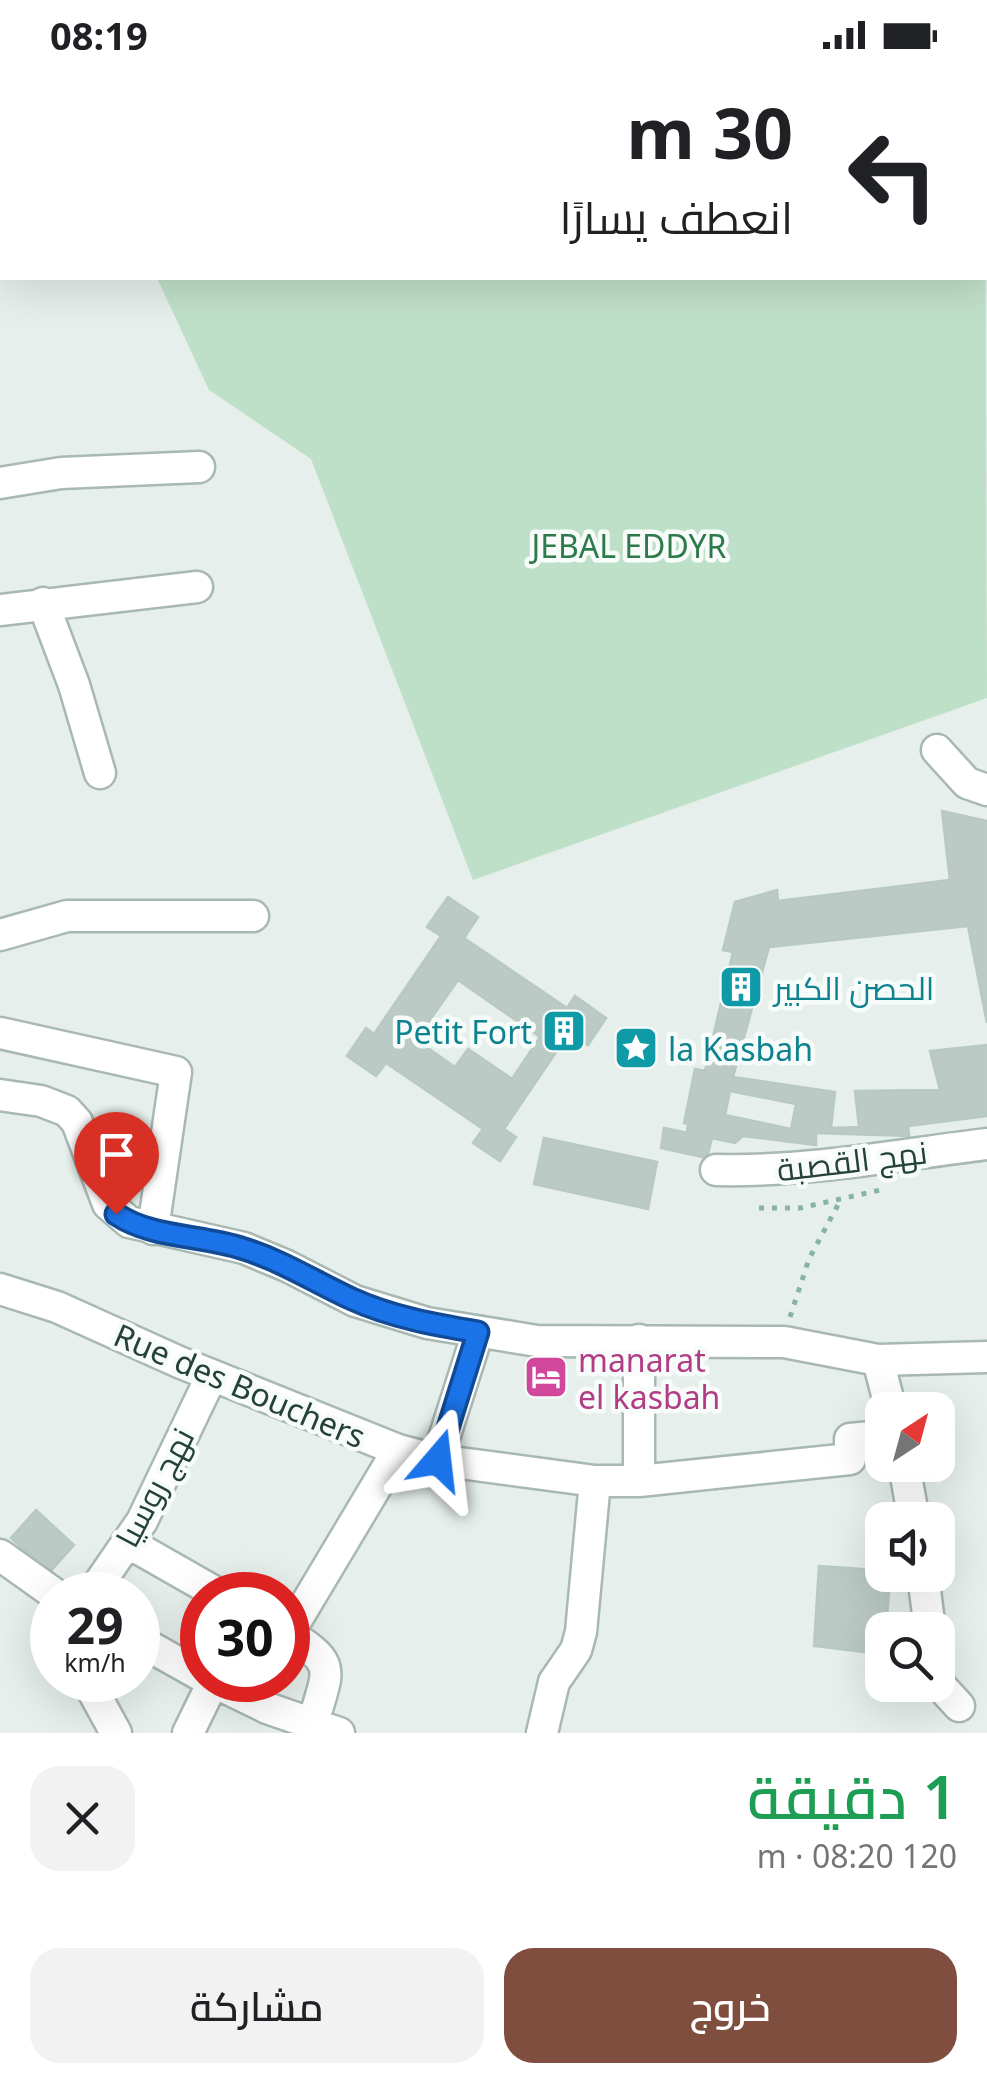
<!DOCTYPE html>
<html lang="ar">
<head>
<meta charset="utf-8">
<style>
	:root { --surface:#fff; --page:#f2f2f2; --text:#202124; --muted:#757577; --accent:#7f4e3f }
	body { margin:0; font-family:"Noto Sans",Cairo,sans-serif; background:var(--page); color:var(--text); direction:rtl; height:100vh; display:flex; flex-direction:column; font-size:38px; white-space:nowrap }
	* { box-sizing:border-box; margin:0 }
	p { font-size:32px; color:var(--muted) }
	.icon { flex:none; width:55px; height:55px; fill:none; stroke:currentColor; stroke-width:2; stroke-linecap:round; stroke-linejoin:round }
	.map { position:relative; height:1663px; overflow:hidden; direction:ltr }
	.sheet { display:flex; flex-direction:column; background:var(--surface); flex:1 }
	.sheet>* { flex:none }
	.guide { position:absolute; left:0px; top:0px; width:988px; height:210px; box-shadow:0 10px 40px #0002; direction:rtl; background:#fff; color:var(--text); overflow:hidden }
	.needle { width:65px; rotate:36deg }
	.buttons { position:absolute; left:865px; top:1322px; display:grid; gap:20px }
	.buttons a { display:grid; place-items:center; width:90px; height:90px; border-radius:20px; background:var(--surface); box-shadow:0 10px 40px #0002; font-size:50px }
	.speed { position:absolute; left:30px; top:1502px; display:flex; gap:20px; font-size:50px; font-weight:700; text-align:center }
	.speed>* { display:grid; place-content:center; width:130px; height:130px; border-radius:50%; background:var(--surface); box-shadow:0 10px 40px #0002; line-height:1 }
	.speed small { font-size:25px; font-weight:400 }
	.speed .limit { border:15px solid #d22; background:#fff; color:#111 }
	.pin { position:absolute; display:grid; place-items:center; width:85px; height:85px; color:#fff; margin:-102px -42px; border-radius:50% 50% 50% 0; rotate:-45deg; box-shadow:0 0 10px #0007 }
	.pin .icon { rotate:45deg }
	.me { position:absolute; width:110px; margin:-55px; rotate:17deg; stroke-linejoin:round; filter:drop-shadow(0 0 8px #0008) }
	.turn { display:flex; align-items:center; gap:35px; height:210px; padding:0 30px; font-size:45px }
	.turn .icon { width:130px; height:130px; stroke-width:2.5 }
	.turn b { display:block; font-size:70px; line-height:85px }
	.round { display:grid; place-items:center; flex:none; width:105px; height:105px; border-radius:30px; background:var(--page) }
	.head { display:flex; align-items:center; justify-content:space-between; height:170px; padding:0 30px }
	h1 { font-size:60px; font-weight:600; line-height:75px; color:#1e9e55 }
	.action { display:flex; gap:20px; margin-top:auto; padding:20px 30px }
	.action a { flex:1; height:115px; border-radius:30px; background:var(--accent); color:#fff; font-size:40px; font-weight:600; line-height:115px; text-align:center }
	.action a+a { background:var(--page); color:var(--text) }
	.status { display:flex; justify-content:space-between; align-items:center; height:70px; padding:0 50px; background:var(--surface); direction:ltr }
	.status svg { height:28px; fill:currentColor }
	.map>svg:first-child { display:block }
	.green { fill:#bfe0c8 }
	.building { fill:#bbcac4; stroke:#b8c9c2; stroke-width:2.5; fill-rule:evenodd }
	.lines { fill:none; stroke-linecap:round; stroke-linejoin:round }
	.minor-casing { stroke:#a8b8b2; stroke-width:35 }
	.path { stroke:#86b3a5; stroke-width:5; stroke-dasharray:5 8; stroke-linecap:butt }
	.minor { stroke:#fff; stroke-width:30 }
	.route-casing { stroke:#114b97; stroke-width:25 }
	.route { stroke:#1a73e8; stroke-width:18 }
	.labels { text-anchor:middle; dominant-baseline:central; stroke-width:9; stroke-linejoin:round; paint-order:stroke }
	.park-label { font-size:32px; fill:#2d7a4b; stroke:#f7fbf9 }
	.culture-label { font-size:32px; fill:#0d838f; stroke:#f7fbf9; text-anchor:start }
	.street-label { font-size:32px; fill:#24423a; stroke:#f7fbf9 }
	.hotel-label { font-size:32px; fill:#b23c85; stroke:#f7fbf9; text-anchor:start }
</style>
</head>
<body>
<div class="status"><b>08:19</b><svg viewBox="0 0 49 12"><path d="M0 12V9h3v3zM5 12V6h3v6zM10 12V3h3v9zM15 12V0h3v12zM26 1h20v11H26zM47 4h2v5h-2z"/></svg></div>
<div class="map">
<svg width="987" height="1663" viewBox="0 0 987 1663">
	<rect width="100%" height="100%" fill="#e6efeb"/>
	<!-- green -->
	<path class="green" d="M985,33L987,628L473,810L311,389L209,320L157,208H985Z"/>
	<!-- building -->
	<path class="building" d="M942,741L987,751V953L968,856L769,877L733,1007L835,1022L831,1058L859,1057L855,1021L940,1020L930,981L987,975V1046L908,1056L909,1066L816,1063V1075L743,1066L735,1073L687,1063L688,1054L684,1053L695,999L705,1001L733,882L723,880L735,832L777,820L778,831L950,810ZM730,1021L796,1034L791,1059L725,1045Z
		M448,827L478,847L464,868L567,938L575,926L606,948L588,975L569,963L504,1059L516,1067L500,1091L473,1073L483,1059L386,993L376,1006L347,986L366,958L374,964L441,866L427,857ZM458,910L540,967L512,1009L468,979L455,997L416,970Z
		M664,1058L712,1068L707,1088L661,1078Z
		M544,1068L657,1092L648,1139L534,1114Z
		M36,1440L74,1475L49,1503L11,1468Z
		M819,1496L875,1500L876,1520L889,1521L886,1560H882V1584L814,1576Z"/>
	<g class="lines">
		<defs>
			<path id="minor" d="M122,0L125,2
				M985,40H987
				M0,413L61,403L199,397
				M43,533L74,615L100,703
				M0,540L197,517
				M937,680L967,713L987,720
				M0,865L67,846H253
				M0,963L176,1002L153,1159
				M0,1025L41,1031L67,1041L77,1052L108,1134L129,1152L244,1178L287,1196L355,1231L427,1253L537,1271L784,1272L878,1290L987,1287
				M716,1100C808,1102 897,1085 987,1074
				M0,1219L57,1237L179,1292L398,1380L437,1390L595,1411H639L850,1389V1369L882,1366
				M639,1270V1411
				M878,1290L891,1340
				M437,1390L478,1262
				M904,1395L914,1450
				M127,1472L220,1525
				M0,1485L56,1525
				M923,1505L930,1560
				M91,1525L142,1451L212,1305
				M138,1570L202,1606
				M87,1610L116,1663
				M210,1610L267,1638L339,1663
				M938,1613L959,1636
				M313,1654C327,1600 340,1595 288,1564L398,1380
				M188,1663L213,1612
				M542,1663L554,1612L576,1580L581,1562L595,1411"/>
		</defs>
		<!-- minor casing -->
		<use href="#minor" class="minor-casing"/>
		<!-- path -->
		<path class="path" d="M759,1138H800L885,1119
			M790,1247L809,1189L840,1131"/>
		<!-- minor -->
		<use href="#minor" class="minor"/>
	</g>
	<g class="lines">
		<defs>
			<path id="route" d="M116,1144C151,1168 201,1165 241,1178C281,1190 315,1212 352,1229C391,1247 436,1255 478,1262L438,1390"/>
		</defs>
		<!-- route casing -->
		<use href="#route" class="route-casing"/>
		<!-- route -->
		<use href="#route" class="route"/>
	</g>
	<!-- icons -->
	<defs>
		<symbol id="building-square" viewBox="-11 -11 22 22"><rect x="-9" y="-9" width="18" height="18" rx="4" fill="#0f9aa8" stroke="#f7fbf9"/><path d="M-4-6H4V6H1V3H-1V6H-4ZM-2.5-4.3h1.7v1.8h-1.7ZM.8-4.3h1.7v1.8H.8ZM-2.5-1h1.7V.8h-1.7ZM.8-1h1.7V.8H.8Z" fill="#fff"/></symbol>
		<symbol id="sight-square" viewBox="-11 -11 22 22"><rect x="-9" y="-9" width="18" height="18" rx="4" fill="#0f9aa8" stroke="#f7fbf9"/><path d="M0-6L1.8-2.2L6-1.7L2.9 1.2L3.7 5.4L0 3.3L-3.7 5.4L-2.9 1.2L-6-1.7L-1.8-2.2Z" fill="#fff"/></symbol>
		<symbol id="hotel-square" viewBox="-11 -11 22 22"><rect x="-9" y="-9" width="18" height="18" rx="4" fill="#d1479c" stroke="#f7fbf9"/><path d="M-6-4.5h1.5V1H6V5H4.5V3h-9V5H-6ZM-4 0a1.8 1.8 0 1 1 3.6 0ZM.5 0V-2.5h3Q6-2.5 6 0Z" fill="#fff"/></symbol>
	</defs>
	<g fill-rule="evenodd">
		<use href="#building-square" x="716" y="892" width="50" height="50"/>
		<use href="#building-square" x="539" y="936" width="50" height="50"/>
		<use href="#sight-square" x="611" y="953" width="50" height="50"/>
		<use href="#hotel-square" x="521" y="1282" width="50" height="50"/>
	</g>
	<g class="labels">
		<!-- park labels -->
		<g class="park-label">
			<text x="629" y="475">JEBAL EDDYR</text>
		</g>
		<!-- culture labels -->
		<g class="culture-label">
			<text x="774" y="917">الحصن الكبير</text>
			<text x="532" y="961" text-anchor="end">Petit Fort</text>
			<text x="668" y="978">la Kasbah</text>
		</g>
		<!-- street labels -->
		<g class="street-label">
			<text transform="translate(852 1090) rotate(-7)">نهج القصبة</text>
			<text transform="translate(240 1315) rotate(23)">Rue des Bouchers</text>
			<text transform="translate(154 1417) rotate(-62)">نهج روسيا</text>
		</g>
		<!-- hotel labels -->
		<g class="hotel-label">
			<text x="578" y="1289">manarat<tspan x="578" dy="37">el kasbah</tspan></text>
		</g>
	</g>
</svg>
<div class="buttons">
<a><svg class="needle" viewBox="-14 -14 28 28"><path d="M0-13l5 13h-10z" fill="#e53935"/><path d="M0 13l5-13h-10z" fill="#757577"/></svg></a>
<a><svg class="icon" aria-label="sound" viewBox="0 0 24 24"><path d="M4 9h4l5-4v14l-5-4H4zM17 9q2 3 0 6"/></svg></a>
<a><svg class="icon" aria-label="search" viewBox="0 0 24 24"><circle cx="10" cy="10" r="6"/><path d="M15 15l6 6"/></svg></a>
</div>
<div class="speed"><div>29<small>km/h</small></div><div class="limit">30</div></div>
<div class="pin" style="left:116px;top:1144px;background:#d93025"><svg class="icon" aria-label="arrive" viewBox="0 0 24 24"><path d="M6 21V4h12l-3 4 3 4H6"/></svg></div>
<svg class="me" style="left:438px;top:1390px" viewBox="-20 -20 40 40"><path d="M0-17L14 15 0 8-14 15z" fill="#1a73e8" stroke="#fff" stroke-width="4"/></svg>
<div class="guide">
<div class="turn"><svg class="icon" aria-label="left" viewBox="0 0 24 24"><path d="M17 20v-9H6M10 6l-5 5 5 5"/></svg><div><b>30 m</b>انعطف يسارًا</div></div>
</div>
</div>
<section class="sheet">
<div class="head"><div><h1>1 دقيقة</h1><p>120 m · 08:20</p></div><a class="round"><svg class="icon" aria-label="close" viewBox="0 0 24 24"><path d="M6 6l12 12M18 6L6 18"/></svg></a></div>
<div class="action"><a>خروج</a><a>مشاركة</a></div>
</section>
</body>
</html>
